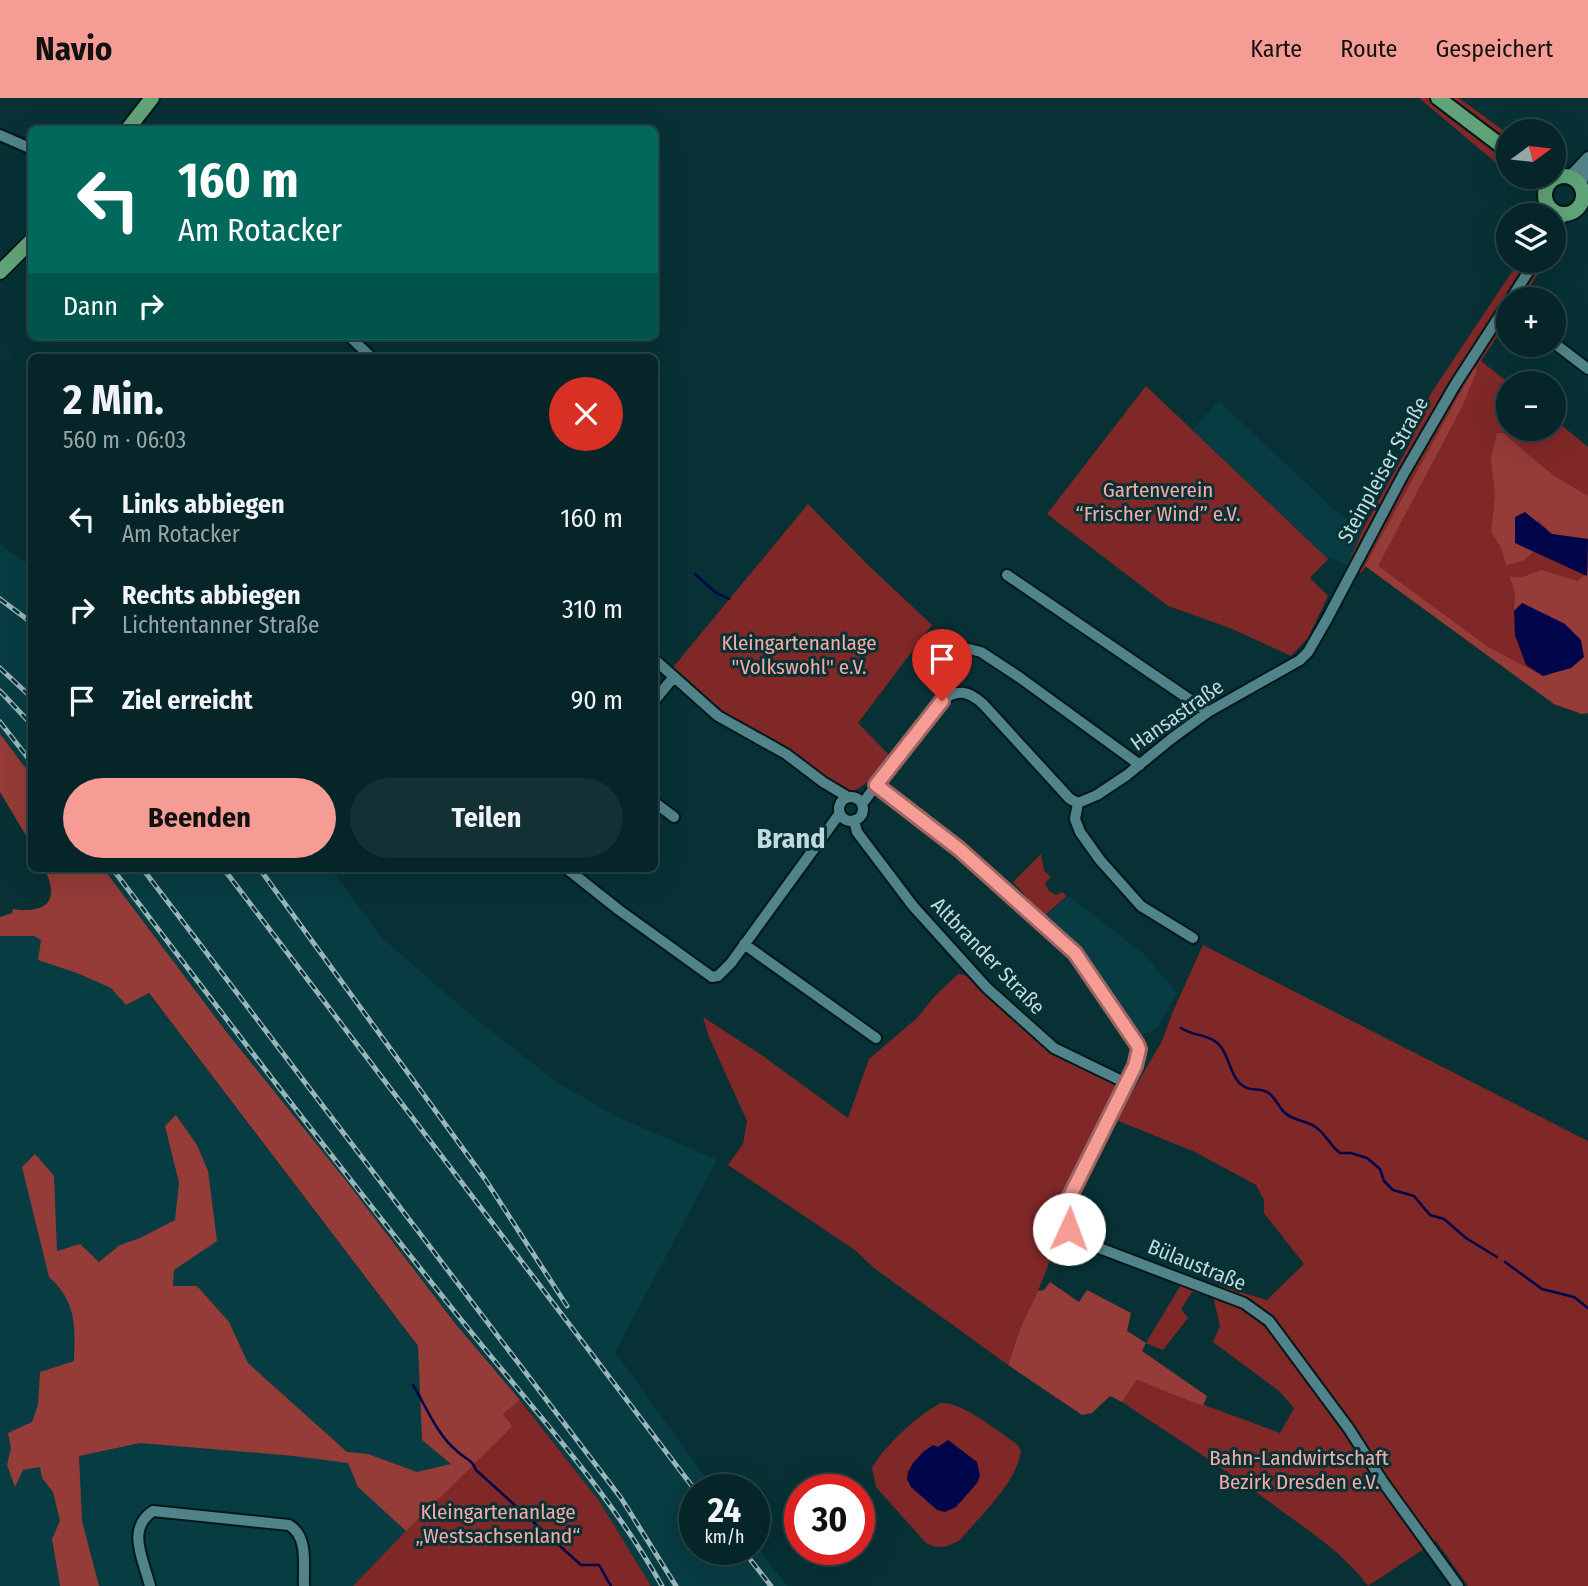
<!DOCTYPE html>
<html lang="de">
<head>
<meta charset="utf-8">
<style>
	:root { --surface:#052528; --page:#133134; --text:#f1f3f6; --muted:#97a5a8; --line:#264245; --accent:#f59c95 }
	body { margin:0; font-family:"Fira Sans Condensed",sans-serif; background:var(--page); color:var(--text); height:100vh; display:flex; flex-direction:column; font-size:26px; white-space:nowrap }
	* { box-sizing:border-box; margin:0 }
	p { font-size:23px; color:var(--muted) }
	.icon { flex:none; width:38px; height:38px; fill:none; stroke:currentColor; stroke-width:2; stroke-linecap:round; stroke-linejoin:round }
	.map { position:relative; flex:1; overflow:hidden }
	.drawer { position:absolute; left:28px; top:256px; width:630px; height:518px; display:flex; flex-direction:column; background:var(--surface); border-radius:10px; box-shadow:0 7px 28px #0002,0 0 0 2px var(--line) }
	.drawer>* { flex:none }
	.banner { position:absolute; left:28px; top:28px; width:630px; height:214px; border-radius:10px; box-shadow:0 7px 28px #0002,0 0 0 2px var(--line); background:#00695c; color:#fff; overflow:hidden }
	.needle { width:46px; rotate:75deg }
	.controls { position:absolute; left:1496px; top:21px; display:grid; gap:14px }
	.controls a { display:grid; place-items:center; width:70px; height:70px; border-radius:50%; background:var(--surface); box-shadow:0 7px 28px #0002,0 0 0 2px var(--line); font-size:35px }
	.speed { position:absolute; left:679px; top:1376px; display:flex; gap:14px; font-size:35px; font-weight:700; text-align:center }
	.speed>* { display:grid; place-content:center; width:91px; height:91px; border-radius:50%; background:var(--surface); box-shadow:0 7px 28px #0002,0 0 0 2px var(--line); line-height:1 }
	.speed small { font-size:18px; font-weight:400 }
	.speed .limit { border:10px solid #d22; background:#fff; color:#111 }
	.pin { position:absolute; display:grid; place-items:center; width:60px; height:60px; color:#fff; margin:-72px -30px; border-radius:50% 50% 50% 0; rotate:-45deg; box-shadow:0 0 7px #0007 }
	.pin .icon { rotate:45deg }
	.me { position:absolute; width:77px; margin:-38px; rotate:2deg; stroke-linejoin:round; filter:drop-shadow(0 0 5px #0008) }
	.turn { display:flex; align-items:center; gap:24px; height:147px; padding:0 35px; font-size:32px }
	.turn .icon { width:91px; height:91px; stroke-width:2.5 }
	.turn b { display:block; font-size:49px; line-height:60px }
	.then { display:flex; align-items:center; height:66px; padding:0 35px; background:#0003; gap:14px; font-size:26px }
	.round { display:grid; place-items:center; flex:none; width:74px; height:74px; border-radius:37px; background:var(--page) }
	.headline { display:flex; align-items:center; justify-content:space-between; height:119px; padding:0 35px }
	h1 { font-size:42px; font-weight:700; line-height:52px }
	.cta { display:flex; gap:14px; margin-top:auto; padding:14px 35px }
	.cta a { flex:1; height:80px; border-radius:42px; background:var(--accent); color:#111; font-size:28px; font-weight:700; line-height:80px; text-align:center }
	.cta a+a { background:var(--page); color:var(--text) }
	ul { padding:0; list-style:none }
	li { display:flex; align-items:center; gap:21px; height:91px; padding:0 35px }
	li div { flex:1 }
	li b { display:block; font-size:26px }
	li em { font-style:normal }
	header { display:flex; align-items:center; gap:42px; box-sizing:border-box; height:98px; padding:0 35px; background:var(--accent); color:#111 }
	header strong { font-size:33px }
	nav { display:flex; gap:38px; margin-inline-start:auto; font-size:24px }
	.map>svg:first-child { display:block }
	.built { fill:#073c42 }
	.green { fill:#7f2827 }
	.forest { fill:#953b38 }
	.water { fill:#01054a }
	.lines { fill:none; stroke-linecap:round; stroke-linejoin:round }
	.stream { stroke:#01054a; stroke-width:2.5 }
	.minor-casing { stroke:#00181a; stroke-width:14 }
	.major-casing { stroke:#00181a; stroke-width:18 }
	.minor { stroke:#51848a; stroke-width:10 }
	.major { stroke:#61a379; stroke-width:14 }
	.rail-casing { stroke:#98b5b8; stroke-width:5 }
	.rail { stroke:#073135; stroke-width:2.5; stroke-dasharray:8; stroke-linecap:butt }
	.route-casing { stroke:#9f6561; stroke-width:18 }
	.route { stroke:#f59c95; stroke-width:12 }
	.labels { text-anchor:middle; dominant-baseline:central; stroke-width:6; stroke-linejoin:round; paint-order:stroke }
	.street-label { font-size:21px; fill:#c1dadd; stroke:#073135 }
	.park-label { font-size:21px; fill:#f7aba4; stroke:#073135 }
	.district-label { font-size:28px; font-weight:bold; fill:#c1dadd; stroke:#073135 }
</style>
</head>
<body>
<header>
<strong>Navio</strong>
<nav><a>Karte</a><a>Route</a><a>Gespeichert</a></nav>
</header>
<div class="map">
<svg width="1588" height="1488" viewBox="0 0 1588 1488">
	<rect width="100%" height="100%" fill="#073135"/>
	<!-- built -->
	<path class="built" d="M1219,303L1339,416L1364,429L1347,468L1330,459L1328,461L1192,331Z
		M0,446L31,468V677L0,636Z
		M103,770H330L382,840L472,918L558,985L618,1019L717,1062L615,1254L714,1391H695V1451H754V1445L787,1488H651L600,1404L528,1311L454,1224L347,1084L228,936Z
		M1069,798L1144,856L1177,895L1158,929L1139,939L1079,856L1042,821Z
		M0,838H34L148,895L418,1249L422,1342L462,1375L353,1488H0Z"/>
	<!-- green -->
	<path class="green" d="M1419,0H1459L1508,36V75Z
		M1519,163H1546L1522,201H1508V222L1481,263L1509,285L1508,331H1554V321L1588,349V615L1582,616L1554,606L1366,468L1361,475L1347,468L1364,429L1410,345L1430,297Z
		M1146,288L1328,461L1310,480L1328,498L1308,540L1291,558L1230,530L1168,508L1047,416Z
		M808,406L868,467L932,527L858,625L889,657C876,674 868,689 847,695L720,617L670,573Z
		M1041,756L1044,773L1051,779L1045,785L1049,793L1056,797L1062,794L1067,798L1044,818L1013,784Z
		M1203,847L1588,1043V1488H1468L1436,1443L1368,1488C1345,1457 1314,1436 1283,1414C1231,1375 1176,1340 1122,1304L1137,1282L1280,1335L1294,1310L1279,1293L1213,1244L1220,1228L1213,1198L1192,1194L1181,1211L1188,1220L1163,1252L1146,1245L1186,1178L1267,1202L1304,1166L1264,1115V1102L1256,1087L1195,1054L1116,1022L1162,943L1173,913Z
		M958,876L968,878L1058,956L1121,987L1092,1050L1052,1123L1064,1125L1063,1129L1038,1193L1021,1228L1008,1267L874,1170L855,1152L728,1067L743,1046L747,1023L709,939L703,919L763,958L848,1020L869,961L917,920L935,898Z
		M520,1302L600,1404L651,1488H353L449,1388L507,1334L511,1328L503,1316Z
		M941,1305C963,1304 997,1333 1016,1345L1021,1352C1017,1385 981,1417 960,1442C949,1449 938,1452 926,1445L876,1389L872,1370C884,1348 919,1316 941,1305Z"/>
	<!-- forest -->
	<path class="forest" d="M1474,270L1477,272L1463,307L1378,468L1488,549L1543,578L1565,526L1523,505L1514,513L1515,495L1510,479H1523L1541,472L1577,483L1588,475V615L1582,616L1554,606L1365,468Z
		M1497,335H1503L1554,378L1588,398V441L1552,436L1538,422L1515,445L1534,453L1523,463L1506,467L1501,450L1491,433L1495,399L1491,360Z
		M0,636L31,677V746L0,694Z
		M44,770H103L228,936L347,1084L454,1224L520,1302L503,1316L512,1328L507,1334L406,1433L358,1389L348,1365L294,1358L140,1345L79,1358L82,1423L99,1488H60L52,1441L60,1423L53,1394L42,1380L40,1369L23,1372L15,1389L7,1367L11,1350L8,1335L32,1324L38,1307L40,1274L74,1263C75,1228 77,1204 49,1179L22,1069L35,1056L54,1078L57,1153L80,1146L99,1164L120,1147L140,1140L175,1122L179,1085L165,1028L176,1017L197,1047L208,1073L217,1143L174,1172L173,1188H197L229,1224L248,1265L347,1354L368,1356L417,1374L451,1366L422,1342L418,1248L149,895L126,907L111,890L77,875L38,862L41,842L34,838H0V819L12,815L13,811C46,816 61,803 44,770Z
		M1050,1184L1079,1204L1087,1192L1131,1215L1127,1233L1146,1245L1142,1253L1207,1298L1203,1308L1137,1282L1122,1304L1110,1298L1092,1315L1082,1317L1008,1267L1021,1228L1038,1193L1044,1192Z"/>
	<!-- water -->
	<path class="water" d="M1525,414L1552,436L1588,441L1587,478L1515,445V419Z
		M1522,505L1565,526L1581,542L1584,559L1571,570L1543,578L1526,567L1515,537L1514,513Z
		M948,1342L977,1364L980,1378L977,1385L956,1409L945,1414L937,1412L911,1389L907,1381L908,1374L913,1365L923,1354L933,1347L938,1349Z"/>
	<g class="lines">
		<!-- stream -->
		<path class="stream" d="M695,476L715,494L729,501
			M1181,930C1193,938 1206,936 1216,944C1230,954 1229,981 1245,989C1251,993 1260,990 1267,994C1275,998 1278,1008 1284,1014C1293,1023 1304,1022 1314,1028C1325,1034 1330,1048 1340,1055H1351L1367,1060L1380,1071L1384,1083L1393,1092L1414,1098L1430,1117L1444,1121L1466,1140L1497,1159
			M1505,1164L1542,1191L1574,1199L1588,1210
			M413,1287C426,1308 437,1337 457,1353C465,1361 472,1361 476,1372L581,1467H599L611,1488"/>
		<defs>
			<path id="minor" d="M0,37L32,51
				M1569,79L1588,59
				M1581,88L1588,64
				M1551,111L1552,117
				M1554,132L1565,116
				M1511,201L1535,163
				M349,238L371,259
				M1554,245L1588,271
				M1007,477L1208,614
				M969,551L981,554L1019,579L1140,667
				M654,561L718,618L786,656L823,684L848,699
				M654,603L673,580
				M876,687L959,751L1075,855L1137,946L1139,951L1135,969L1067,1104C1065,1124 1068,1135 1086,1145L1244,1205L1269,1223L1349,1331L1383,1384L1458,1488
				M839 711a12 12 0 1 1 24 0a12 12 0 1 1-24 0Z
				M654,704L674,719
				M1078,705L1097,697L1127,677L1171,641L1208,614L1300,562L1308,554L1327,521L1403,377L1455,287L1508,205
				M1078,705L1075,721L1080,734L1100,762L1141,808L1193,840
				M862,706L941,603C957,590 969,593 983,606L1070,701L1078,705
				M854,722L857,734L913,808L987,890L1054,950L1126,985
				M566,770L619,812L712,879L718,878L731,865L840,715
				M744,846L876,940
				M150,1488C143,1460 126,1431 153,1413L289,1427C309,1439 303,1467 304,1488"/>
			<path id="major" d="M1438,0L1508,53
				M127,32L152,0
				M1545 97a19 19 0 1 1 38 0a19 19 0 1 1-38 0Z
				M0,174L32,142"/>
		</defs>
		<!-- minor casing -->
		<use href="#minor" class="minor-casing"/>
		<!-- major casing -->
		<use href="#major" class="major-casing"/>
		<!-- minor -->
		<use href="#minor" class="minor"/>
		<!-- major -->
		<use href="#major" class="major"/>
		<defs>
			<path id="rail" d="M0,501L32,525
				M0,570L32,600
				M0,593L32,627
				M0,624L32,665
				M112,770C225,920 338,1068 455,1214C526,1304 606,1388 662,1488
				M142,770L621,1400L676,1488
				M223,770L695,1392
				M259,770L485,1081L567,1208
				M742,1451L771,1488"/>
		</defs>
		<!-- rail casing -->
		<use href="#rail" class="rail-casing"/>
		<!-- rail -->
		<use href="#rail" class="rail"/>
	</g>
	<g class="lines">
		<defs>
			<path id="route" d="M942,603L876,687L959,751L1075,855L1137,946L1139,951L1135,968L1067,1104L1065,1117L1069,1131"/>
		</defs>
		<!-- route casing -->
		<use href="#route" class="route-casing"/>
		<!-- route -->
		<use href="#route" class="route"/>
	</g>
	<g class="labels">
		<!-- street labels -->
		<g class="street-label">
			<text transform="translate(1383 372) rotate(-61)">Steinpleiser Straße</text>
			<text transform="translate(1177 617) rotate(-35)">Hansastraße</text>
			<text transform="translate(988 858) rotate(46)">Altbrander Straße</text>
			<text transform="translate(1197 1167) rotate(22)">Bülaustraße</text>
		</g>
		<!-- park labels -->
		<g class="park-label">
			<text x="1158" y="392">Gartenverein<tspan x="1158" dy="24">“Frischer Wind” e.V.</tspan></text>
			<text x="799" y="545">Kleingartenanlage<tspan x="799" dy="24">"Volkswohl" e.V.</tspan></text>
			<text x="1299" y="1360">Bahn-Landwirtschaft<tspan x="1299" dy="24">Bezirk Dresden e.V.</tspan></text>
			<text x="498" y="1414">Kleingartenanlage<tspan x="498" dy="24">„Westsachsenland“</tspan></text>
		</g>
		<!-- district labels -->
		<g class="district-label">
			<text x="791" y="740">Brand</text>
		</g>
	</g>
</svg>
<div class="controls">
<a><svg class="needle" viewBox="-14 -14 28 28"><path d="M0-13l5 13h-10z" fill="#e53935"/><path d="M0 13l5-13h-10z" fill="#97a5a8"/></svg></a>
<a><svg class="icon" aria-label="layers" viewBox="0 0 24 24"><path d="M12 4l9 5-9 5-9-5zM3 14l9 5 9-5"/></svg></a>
<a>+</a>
<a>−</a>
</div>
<div class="speed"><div>24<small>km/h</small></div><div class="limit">30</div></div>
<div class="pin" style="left:942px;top:603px;background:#d93025"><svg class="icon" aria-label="arrive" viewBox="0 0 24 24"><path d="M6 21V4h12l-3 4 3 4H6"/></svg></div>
<svg class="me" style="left:1069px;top:1131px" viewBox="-20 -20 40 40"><circle r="19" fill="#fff"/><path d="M0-13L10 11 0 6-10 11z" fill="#f59c95"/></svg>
<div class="banner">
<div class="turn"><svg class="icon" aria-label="left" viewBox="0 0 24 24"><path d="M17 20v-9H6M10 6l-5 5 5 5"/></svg><div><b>160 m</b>Am Rotacker</div></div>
<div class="then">Dann<svg class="icon" aria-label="right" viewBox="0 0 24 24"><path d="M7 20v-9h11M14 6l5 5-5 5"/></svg></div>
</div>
<section class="drawer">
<div class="headline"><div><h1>2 Min.</h1><p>560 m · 06:03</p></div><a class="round" style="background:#d93025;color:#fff"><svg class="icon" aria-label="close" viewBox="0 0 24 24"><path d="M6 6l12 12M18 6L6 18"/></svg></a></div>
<ul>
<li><svg class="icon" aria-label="left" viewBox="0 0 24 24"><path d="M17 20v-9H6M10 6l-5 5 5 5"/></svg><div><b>Links abbiegen</b><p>Am Rotacker</p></div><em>160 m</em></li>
<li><svg class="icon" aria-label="right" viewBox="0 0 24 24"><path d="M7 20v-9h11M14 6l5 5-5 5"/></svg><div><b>Rechts abbiegen</b><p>Lichtentanner Straße</p></div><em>310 m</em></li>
<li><svg class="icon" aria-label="arrive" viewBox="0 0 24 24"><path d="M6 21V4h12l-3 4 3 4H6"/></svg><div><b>Ziel erreicht</b></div><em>90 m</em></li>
</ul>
<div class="cta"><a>Beenden</a><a>Teilen</a></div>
</section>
</div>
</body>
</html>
